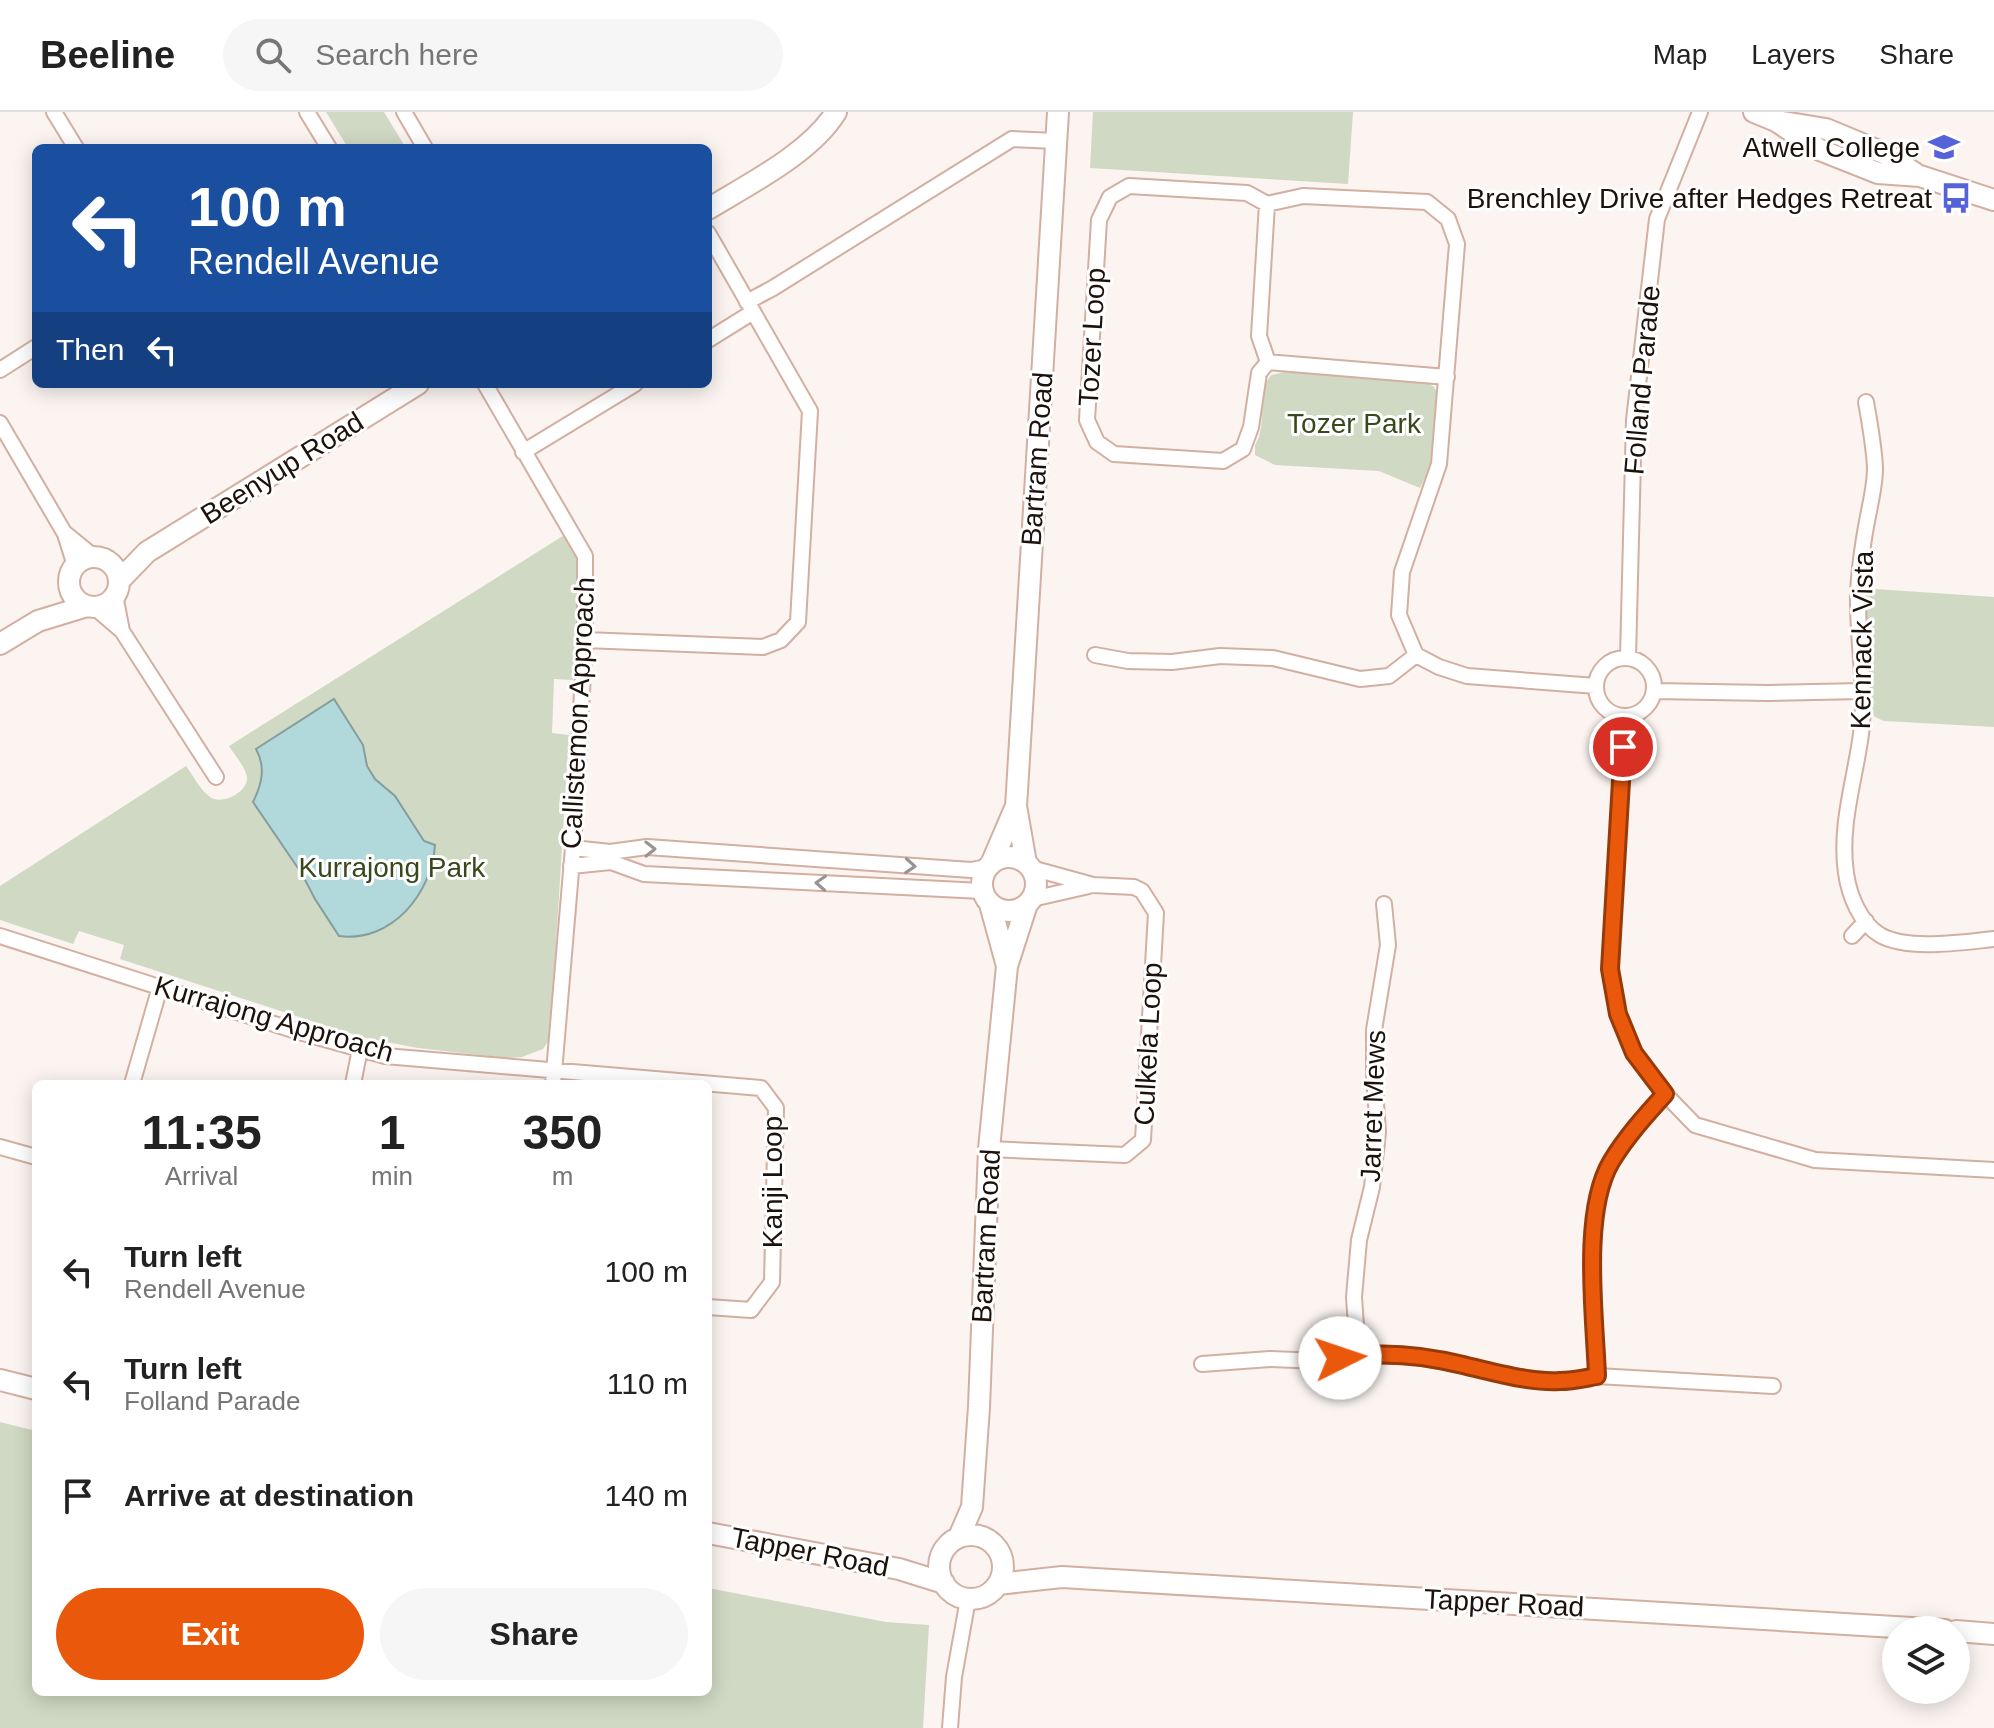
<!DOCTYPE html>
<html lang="en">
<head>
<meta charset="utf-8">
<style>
	:root { --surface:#fff; --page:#f6f6f6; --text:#222; --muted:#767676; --line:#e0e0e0; --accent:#ea580c }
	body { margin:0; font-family:Arial,sans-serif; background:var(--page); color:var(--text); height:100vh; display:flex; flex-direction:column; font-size:30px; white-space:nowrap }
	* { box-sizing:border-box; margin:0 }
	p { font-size:26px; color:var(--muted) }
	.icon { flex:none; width:44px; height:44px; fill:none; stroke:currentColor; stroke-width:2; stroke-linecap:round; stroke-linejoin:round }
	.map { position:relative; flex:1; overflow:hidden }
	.panel { position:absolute; left:32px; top:968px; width:680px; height:616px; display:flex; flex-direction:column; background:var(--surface); border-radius:12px; box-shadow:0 4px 20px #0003 }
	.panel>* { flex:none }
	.banner { position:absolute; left:32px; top:32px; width:680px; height:244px; border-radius:12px; box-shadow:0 4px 20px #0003; background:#1a4fa0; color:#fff; overflow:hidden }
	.buttons { position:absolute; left:1882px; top:1504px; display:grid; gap:16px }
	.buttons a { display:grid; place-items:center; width:88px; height:88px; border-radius:50%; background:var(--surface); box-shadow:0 4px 20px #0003; font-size:40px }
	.pin { position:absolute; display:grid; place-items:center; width:68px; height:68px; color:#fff; margin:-34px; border:4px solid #fff; border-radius:50%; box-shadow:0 2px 8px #0007 }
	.me { position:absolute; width:88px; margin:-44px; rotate:86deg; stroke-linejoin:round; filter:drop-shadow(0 0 6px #0008) }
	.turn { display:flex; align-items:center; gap:28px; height:168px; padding:0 24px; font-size:36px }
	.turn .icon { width:104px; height:104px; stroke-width:2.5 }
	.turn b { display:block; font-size:56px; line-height:68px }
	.then { display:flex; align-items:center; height:76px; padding:0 24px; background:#0003; gap:16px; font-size:30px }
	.eta { display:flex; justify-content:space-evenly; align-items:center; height:136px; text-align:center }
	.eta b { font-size:48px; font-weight:600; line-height:56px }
	.action { display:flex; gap:16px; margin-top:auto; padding:16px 24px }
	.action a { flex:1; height:92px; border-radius:48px; background:var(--accent); color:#fff; font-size:32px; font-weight:600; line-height:92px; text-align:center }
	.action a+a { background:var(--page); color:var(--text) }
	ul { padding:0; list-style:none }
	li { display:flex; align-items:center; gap:24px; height:112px; padding:0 24px }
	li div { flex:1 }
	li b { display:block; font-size:30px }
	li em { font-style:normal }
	header { display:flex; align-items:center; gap:48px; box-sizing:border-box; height:112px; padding:0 40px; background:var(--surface); border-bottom:2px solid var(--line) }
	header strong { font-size:38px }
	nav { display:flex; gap:44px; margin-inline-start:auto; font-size:28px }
	.search { width:560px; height:72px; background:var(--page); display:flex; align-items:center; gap:20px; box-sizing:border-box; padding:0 28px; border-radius:44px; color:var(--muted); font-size:30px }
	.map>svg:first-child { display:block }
	.green { fill:#d0d9c3 }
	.water { fill:#b1d9db; stroke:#859d9d; stroke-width:2 }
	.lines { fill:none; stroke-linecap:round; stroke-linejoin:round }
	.street-casing { stroke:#d3afa2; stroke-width:18 }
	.secondary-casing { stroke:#d3afa2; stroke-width:24 }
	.street { stroke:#fff; stroke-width:14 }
	.secondary { stroke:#fff; stroke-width:20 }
	.oneway { stroke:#999492 }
	.route-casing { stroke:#983908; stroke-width:20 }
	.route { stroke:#ea580c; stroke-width:14 }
	.labels { text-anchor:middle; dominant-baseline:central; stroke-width:6; stroke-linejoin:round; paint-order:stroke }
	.poi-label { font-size:28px; fill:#1d110c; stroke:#fff; text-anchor:end }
	.street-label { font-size:28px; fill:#1d110c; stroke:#fff }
	.park-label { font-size:28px; fill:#38481a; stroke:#fff }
</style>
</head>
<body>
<header>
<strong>Beeline</strong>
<div class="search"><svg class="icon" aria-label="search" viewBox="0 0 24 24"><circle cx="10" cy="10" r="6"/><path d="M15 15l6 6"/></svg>Search here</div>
<nav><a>Map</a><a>Layers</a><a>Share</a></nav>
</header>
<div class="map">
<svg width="1994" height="1616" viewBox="0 0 1994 1616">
	<rect width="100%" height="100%" fill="#fbf4f1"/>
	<!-- green -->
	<path class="green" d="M326,0H384L406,36H348Z
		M1093,0H1353L1348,72L1090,56Z
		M1285,260L1423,268L1434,275L1438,282C1436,317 1437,345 1420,376L1379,359L1275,353L1255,343V333L1259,325L1261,315L1264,274L1271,263Z
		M566,422L576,443L579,459L573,568L554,567L552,621L569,623L551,912L549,928L543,937L522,945L506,946L418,936L361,925L120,847L124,833L79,819L73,832L0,808V774L186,654C193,663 201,679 210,685C221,693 245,682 247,668C248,657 234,643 229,634Z
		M1875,477L1994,485V615L1884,609L1875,605L1872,601L1864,487L1868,480Z
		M0,1310L36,1319V1580H708V1476L886,1510L929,1513L923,1616H0Z"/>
	<!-- water -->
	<path class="water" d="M334,587L363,633L367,654L375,667L395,684L424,729L435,733C432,781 392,831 339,824L315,787L302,762L253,690C262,672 266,655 256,637Z"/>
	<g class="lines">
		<defs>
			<path id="street" d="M54,0L76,36
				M307,0L329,36
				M404,0L425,36
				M1267,92L1247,81L1129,74L1110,85L1099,108L1087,308L1097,330L1114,342L1223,349L1243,337L1251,315L1259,261L1268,250
				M747,190L773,176L1012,27L1056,29
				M708,228L753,200
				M0,258L36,235
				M1447,265L1268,250L1259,224L1267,92L1303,84L1427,90L1448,107L1457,132L1439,352L1402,460L1399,503L1416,543L1439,555L1467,564L1596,574
				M485,272L585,444V528L573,736L553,972
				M1866,290C1870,312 1874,334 1875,356C1875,372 1871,389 1868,404C1863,430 1859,456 1858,483C1857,529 1867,576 1861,622C1855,668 1839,714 1846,761C1849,783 1860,811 1880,823C1908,839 1963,830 1994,827
				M0,311L65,422L75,454
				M523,340L635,272
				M66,422L94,445
				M115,483L122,519
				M94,495L122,519L216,665
				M585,528L763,535L781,528L798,510L810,299L708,121
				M1095,543L1128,549L1172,550L1220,544L1273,546L1360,567L1389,564L1416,543
				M1628,545L1634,308L1657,107L1700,0
				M1596 575a29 29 0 1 1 58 0a29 29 0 1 1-58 0Z
				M1654,579L1768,581L1862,579
				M1625,604L1610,857L1618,902L1634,941L1665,982L1695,1013L1815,1048L1994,1058
				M573,736L610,740L647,735L971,758L987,755
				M571,754L611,750L644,762L982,779
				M1032,787L1089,774
				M0,824L296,919L385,944L761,976L776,996L772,1170L751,1198L708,1195
				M1852,824L1866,809
				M132,972L160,875
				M353,972L360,937
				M0,1035L36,1045
				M989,1037L1125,1043L1143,1028L1156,801L1142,779L1134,775L1093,773L1031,756
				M1358,1243L1354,1185L1359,1128L1372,1075L1378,1020L1374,963V918L1388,833L1384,792
				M1202,1252L1270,1247L1321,1249L1358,1243L1411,1244L1459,1252L1503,1263L1559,1270L1597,1264L1773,1274
				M1597,1264C1595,1205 1581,1102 1611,1050C1626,1025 1645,1004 1665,982
				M950,1616L954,1565L968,1487"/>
			<path id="secondary" d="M1754,0L1776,9L1826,17L1886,42L1916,62
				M1776,9L1820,38L1878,61L1920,64L1994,88
				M708,97C749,72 811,41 836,0
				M69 470a25 25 0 1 1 50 0a25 25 0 1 1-50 0Z
				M119,469L147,440L418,272
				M0,532L38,509L87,494
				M982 772a27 27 0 1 1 54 0a27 27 0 1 1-54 0Z
				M992,750L1016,694
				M1026,751L1016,694L1017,679L1058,0
				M990,792L1007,854
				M0,1268L36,1277
				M708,1421L899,1457L944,1471
				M939 1455a32 32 0 1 1 64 0a32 32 0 1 1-64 0Z
				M959,1425L972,1395L979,1295L989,1037L1007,854L1027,792
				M998,1472L1062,1465L1945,1518
				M1956,1519L1994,1522"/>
		</defs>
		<!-- street casing -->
		<use href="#street" class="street-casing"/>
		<!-- secondary casing -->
		<use href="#secondary" class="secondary-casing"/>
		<!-- street -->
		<use href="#street" class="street"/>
		<!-- secondary -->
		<use href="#secondary" class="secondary"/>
	</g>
	<!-- one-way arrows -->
	<defs><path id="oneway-chevron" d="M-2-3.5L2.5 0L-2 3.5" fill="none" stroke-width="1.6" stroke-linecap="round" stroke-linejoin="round" transform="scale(2)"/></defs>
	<g class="oneway">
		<use href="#oneway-chevron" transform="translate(650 737) rotate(-1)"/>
		<use href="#oneway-chevron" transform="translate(910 754) rotate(4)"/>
		<use href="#oneway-chevron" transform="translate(821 771) rotate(-177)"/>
	</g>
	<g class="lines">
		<defs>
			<path id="route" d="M1340,1246C1380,1239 1423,1243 1463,1253C1492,1260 1531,1271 1560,1269C1573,1269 1585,1266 1597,1264C1595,1206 1581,1101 1611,1050C1626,1025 1645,1004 1665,982L1634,941L1618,902L1610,857L1623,635"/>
		</defs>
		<!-- route casing -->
		<use href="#route" class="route-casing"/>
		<!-- route -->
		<use href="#route" class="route"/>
	</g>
	<!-- icons -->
	<defs>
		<symbol id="school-bare" viewBox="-9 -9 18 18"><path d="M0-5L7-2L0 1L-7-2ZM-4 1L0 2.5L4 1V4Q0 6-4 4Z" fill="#5662d9" stroke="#fff" stroke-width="2.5" paint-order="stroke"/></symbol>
		<symbol id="bus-bare" viewBox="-9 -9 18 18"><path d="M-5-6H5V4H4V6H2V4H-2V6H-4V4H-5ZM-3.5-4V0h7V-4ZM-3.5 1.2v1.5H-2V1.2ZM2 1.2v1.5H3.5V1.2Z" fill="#5662d9" stroke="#fff" stroke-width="2.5" paint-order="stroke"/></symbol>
	</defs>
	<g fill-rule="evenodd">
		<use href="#school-bare" x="1922" y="13" width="44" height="44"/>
		<use href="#bus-bare" x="1934" y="64" width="44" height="44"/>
	</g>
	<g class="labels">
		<!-- poi labels -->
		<g class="poi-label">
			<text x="1920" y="35">Atwell College</text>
			<text x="1932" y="86">Brenchley Drive after Hedges Retreat</text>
		</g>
		<!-- street labels -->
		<g class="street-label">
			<text transform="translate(1092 225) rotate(-87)">Tozer Loop</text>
			<text transform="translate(1642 268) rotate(-85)">Folland Parade</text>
			<text transform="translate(1037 347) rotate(-86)">Bartram Road</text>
			<text transform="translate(282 356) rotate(-32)">Beenyup Road</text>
			<text transform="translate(1862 528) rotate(-89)">Kennack Vista</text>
			<text transform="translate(578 601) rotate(-87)">Callistemon Approach</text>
			<text transform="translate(274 907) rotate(16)">Kurrajong Approach</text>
			<text transform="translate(1148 932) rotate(-87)">Culkela Loop</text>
			<text transform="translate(1373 994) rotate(-88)">Jarret Mews</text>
			<text transform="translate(772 1070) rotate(-90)">Kanji Loop</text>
			<text transform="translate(986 1124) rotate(-87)">Bartram Road</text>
			<text transform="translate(810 1440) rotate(11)">Tapper Road</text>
			<text transform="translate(1504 1491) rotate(3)">Tapper Road</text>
		</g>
		<!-- park labels -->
		<g class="park-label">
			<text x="1354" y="311">Tozer Park</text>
			<text x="392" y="755">Kurrajong Park</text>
		</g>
	</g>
</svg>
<div class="buttons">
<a><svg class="icon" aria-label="layers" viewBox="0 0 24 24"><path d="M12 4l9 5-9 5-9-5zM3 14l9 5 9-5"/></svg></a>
</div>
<div class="pin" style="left:1623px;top:635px;background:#d93025"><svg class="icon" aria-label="arrive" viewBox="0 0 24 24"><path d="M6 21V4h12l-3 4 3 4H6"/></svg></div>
<svg class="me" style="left:1340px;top:1246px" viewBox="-20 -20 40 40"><circle r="19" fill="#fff"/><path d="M0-13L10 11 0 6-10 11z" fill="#ea580c"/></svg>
<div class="banner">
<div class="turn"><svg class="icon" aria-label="left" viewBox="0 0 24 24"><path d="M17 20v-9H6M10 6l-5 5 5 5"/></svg><div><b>100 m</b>Rendell Avenue</div></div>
<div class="then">Then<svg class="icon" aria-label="left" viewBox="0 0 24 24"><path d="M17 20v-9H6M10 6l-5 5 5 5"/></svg></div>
</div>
<section class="panel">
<div class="eta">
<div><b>11:35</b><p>Arrival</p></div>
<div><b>1</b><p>min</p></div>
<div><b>350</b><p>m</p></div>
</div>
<ul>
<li><svg class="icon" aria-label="left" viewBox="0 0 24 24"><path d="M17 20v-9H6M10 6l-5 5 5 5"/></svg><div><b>Turn left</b><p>Rendell Avenue</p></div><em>100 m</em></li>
<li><svg class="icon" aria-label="left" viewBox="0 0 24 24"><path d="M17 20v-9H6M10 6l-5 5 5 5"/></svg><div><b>Turn left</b><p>Folland Parade</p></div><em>110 m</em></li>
<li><svg class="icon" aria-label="arrive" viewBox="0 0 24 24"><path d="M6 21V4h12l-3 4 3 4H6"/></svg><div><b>Arrive at destination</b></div><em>140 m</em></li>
</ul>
<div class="action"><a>Exit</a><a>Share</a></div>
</section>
</div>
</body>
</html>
